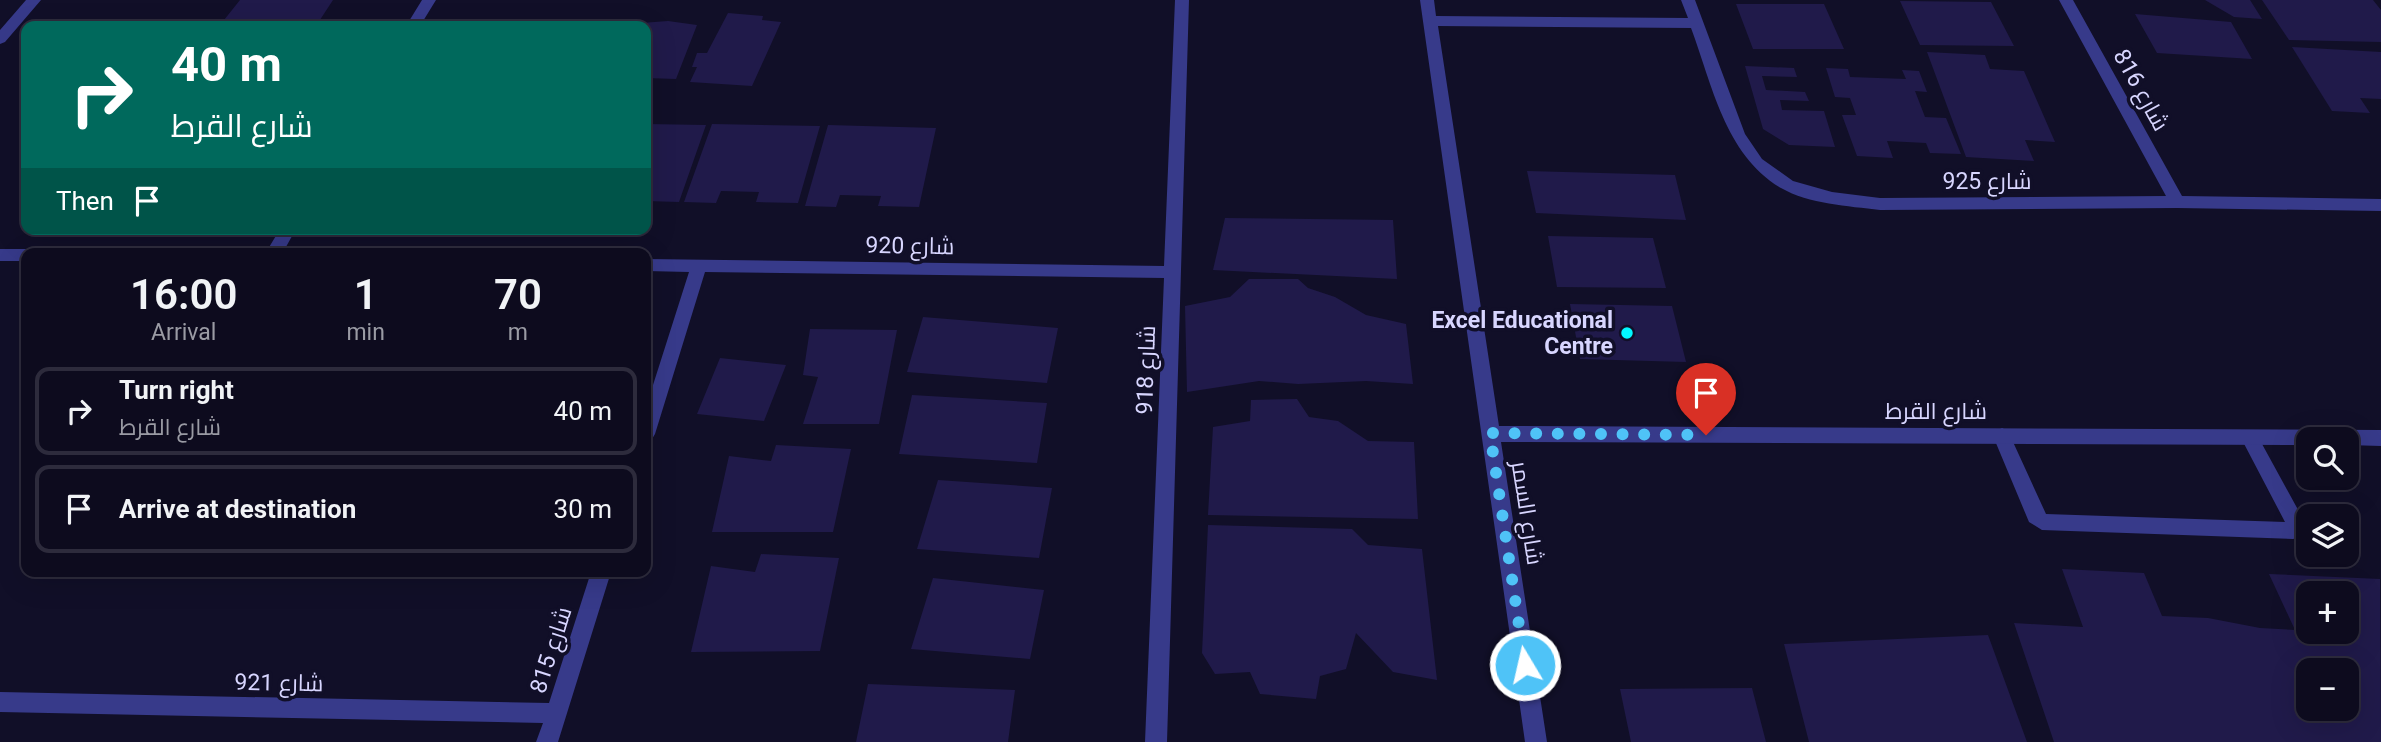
<!DOCTYPE html>
<html lang="en">
<head>
<meta charset="utf-8">
<style>
	:root { --surface:#0d0b1e; --page:#1b192b; --text:#f1f3f6; --muted:#9a9ba4; --line:#2d2b3c }
	body { margin:0; font-family:Roboto,Cairo,sans-serif; background:var(--page); color:var(--text); height:100vh; display:flex; flex-direction:column; font-size:26px; white-space:nowrap }
	* { box-sizing:border-box; margin:0 }
	p { font-size:23px; color:var(--muted) }
	.icon { flex:none; width:38px; height:38px; fill:none; stroke:currentColor; stroke-width:2; stroke-linecap:round; stroke-linejoin:round }
	.map { position:relative; flex:1; overflow:hidden }
	.panel { position:absolute; left:21px; top:248px; width:630px; height:329px; display:flex; flex-direction:column; background:var(--surface); border-radius:14px; box-shadow:0 7px 28px #0002,0 0 0 2px var(--line) }
	.panel>* { flex:none }
	.top-card { position:absolute; left:21px; top:21px; width:630px; height:214px; border-radius:14px; box-shadow:0 7px 28px #0002,0 0 0 2px var(--line); background:#00695c; color:#fff; overflow:hidden }
	.buttons { position:absolute; left:2296px; top:427px; display:grid; gap:14px }
	.buttons a { display:grid; place-items:center; width:63px; height:63px; border-radius:14px; background:var(--surface); box-shadow:0 7px 28px #0002,0 0 0 2px var(--line); font-size:35px }
	.pin { position:absolute; display:grid; place-items:center; width:60px; height:60px; color:#fff; margin:-72px -30px; border-radius:50% 50% 50% 0; rotate:-45deg; box-shadow:0 0 7px #0007 }
	.pin .icon { rotate:45deg }
	.me { position:absolute; width:77px; margin:-38px; rotate:351deg; stroke-linejoin:round; filter:drop-shadow(0 0 5px #0008) }
	.turn { display:flex; align-items:center; gap:24px; height:147px; padding:0 35px; font-size:32px }
	.turn .icon { width:91px; height:91px; stroke-width:2.5 }
	.turn b { display:block; font-size:49px; line-height:60px }
	.then { display:flex; align-items:center; height:66px; padding:0 35px; background:#0003; gap:14px; font-size:26px }
	.eta { display:flex; justify-content:space-evenly; align-items:center; height:119px; text-align:center }
	.eta b { font-size:42px; font-weight:600; line-height:49px }
	ul { padding:0; list-style:none }
	li { display:flex; align-items:center; gap:21px; height:88px; margin:0 14px 10px; padding:0 21px; border:4px solid var(--line); border-radius:14px }
	li div { flex:1 }
	li b { display:block; font-size:26px }
	li em { font-style:normal }
	.map>svg:first-child { display:block }
	.building { fill:#201a4a; fill-rule:evenodd }
	.lines { fill:none; stroke-linecap:round; stroke-linejoin:round }
	.service { fill:#373a8a; fill-rule:evenodd }
	.minor { fill:#373a8a; fill-rule:evenodd }
	.route { stroke:#4fc3f7; stroke-width:12; stroke-dasharray:0 21.6 }
	.poi-dot { fill:#02f7ff; stroke:#110f28; stroke-width:2.5 }
	.labels { text-anchor:middle; dominant-baseline:central; stroke-width:7; stroke-linejoin:round; paint-order:stroke }
	.street-label { font-size:23px; fill:#d8d6ff; stroke:#110f28 }
	.poi-label { font-size:23px; font-weight:bold; fill:#d8d6ff; stroke:#110f28; text-anchor:end }
</style>
</head>
<body>
<div class="map">
<svg width="2381" height="742" viewBox="0 0 2381 742">
	<rect width="100%" height="100%" fill="#110f28"/>
	<!-- building -->
	<path class="building" d="M240,0H333L316,26L220,25Z
		M2205,0H2250L2262,19L2234,17Z
		M2262,0H2373L2381,10V42L2289,40Z
		M1900,1L1991,2L2014,46L1920,45Z
		M1736,4H1824L1844,49H1753Z
		M728,13L763,16L762,20L781,22L752,86L690,82L697,67H692L697,53H707Z
		M2135,14L2231,22L2252,59L2157,53Z
		M668,21L697,25L676,79L646,78V26H640L641,23Z
		M590,22H618L617,26H588Z
		M2292,47L2381,52V99L2360,98L2370,113L2332,111Z
		M1927,52L1985,55L1990,69L2024,71L2055,142L2025,140L2034,161L1966,157Z
		M1745,66L1794,68L1797,77L1762,76L1766,90L1805,92L1809,101L1780,100L1782,110L1824,111L1835,147L1789,145L1763,129Z
		M1826,68L1848,69L1850,77L1906,79L1902,70L1919,71L1927,92L1915,91L1925,117L1946,118L1961,154L1930,153L1926,143L1887,141L1893,158L1857,156L1842,115H1856L1850,98L1835,97Z
		M646,124L706,125L679,202L646,201Z
		M712,124L820,126L798,203L756,202L759,192L721,191L716,203L684,202Z
		M828,125L936,128L919,207L878,206L881,196L840,195L836,207L805,206Z
		M1527,171L1675,175L1686,220L1536,213Z
		M1225,218L1393,220L1397,279L1213,270Z
		M1548,236L1653,238L1666,288L1557,287Z
		M1249,279H1298L1308,288L1335,297L1366,315L1406,324L1413,384L1366,381L1298,384L1259,381L1187,392L1185,306L1230,297Z
		M1570,304L1672,306L1686,362L1580,359Z
		M923,317L1058,328L1047,383L907,372Z
		M810,329L897,330L879,424H803L818,377L803,375Z
		M720,358L786,365L764,421L697,414Z
		M912,395L1047,403L1037,463L899,454Z
		M1297,399L1309,417L1338,421L1368,441L1414,442L1418,519L1208,515L1213,427L1250,421L1251,400Z
		M776,445L851,449L833,532H712L729,456L771,461Z
		M938,480L1052,488L1039,558L917,549Z
		M1208,525L1352,529L1368,545L1422,549L1437,680L1393,672L1356,633L1346,669L1320,676L1316,699L1260,694L1250,672L1215,674L1202,653Z
		M761,554L839,558L820,651L691,652L711,566L755,572Z
		M2062,569L2144,573L2162,616L2208,618L2260,628L2295,630L2269,574L2380,579L2381,742H2054L2014,623L2083,627ZM2308,593H2347V632H2308ZM2308,670H2347V709H2308Z
		M933,578L1044,590L1030,659L911,649Z
		M1988,635L2027,742H1809L1784,644Z
		M868,684L1015,690L1008,742H856Z
		M1752,688L1766,742H1631L1620,689Z"/>
	<g class="lines">
		<!-- service -->
		<path class="service" d="M2002,428L2008,431L2046,514L2285,522L2241,438L2244,433L2250,430L2256,433L2302,517C2305,525 2303,530 2300,537L2293,539L2042,530L2029,522L1993,436L1996,431Z"/>
		<!-- minor -->
		<path class="minor" d="M26,0H41L5,42L0,44V30Z
			M422,0H436L420,26H406Z
			M1175,0H1189L1167,742H1145L1164,278L705,272L655,434L652,439L646,442V407L689,272L646,271V259L1164,266Z
			M1420,0H1434L1436,16L1688,18L1681,0H1695L1745,134L1762,159L1793,181L1832,192L1880,198L2166,196L2059,0H2073L2182,196L2381,199V211L2177,208L1880,210C1848,206 1809,204 1781,188C1725,155 1712,84 1691,28L1438,26L1499,426L2381,430V446L2347,445V439H2308V445L1501,442L1547,742H1525Z
			M280,229H296L282,254H265Z
			M0,249H26L34,254H26V261H0Z
			M591,572H611L558,742H536L543,723L0,712V692L549,703Z"/>
	</g>
	<g class="lines">
		<!-- route -->
		<path class="route" d="M1525,665L1490,433L1706,435"/>
	</g>
	<!-- markers -->
	<circle class="poi-dot" cx="1627" cy="333" r="7"/>
	<g class="labels">
		<!-- street labels -->
		<g class="street-label">
			<text transform="translate(2141 90) rotate(61)">شارع 816</text>
			<text x="1987" y="181">شارع 925</text>
			<text transform="translate(910 246) rotate(1)">شارع 920</text>
			<text transform="translate(1146 370) rotate(-88)">شارع 918</text>
			<text x="1936" y="411">شارع القرط</text>
			<text transform="translate(1527 513) rotate(81)">شارع السمر</text>
			<text transform="translate(551 650) rotate(-72)">شارع 815</text>
			<text transform="translate(279 683) rotate(1)">شارع 921</text>
		</g>
		<!-- poi labels -->
		<g class="poi-label">
			<text x="1613" y="320">Excel Educational<tspan x="1613" dy="26">Centre</tspan></text>
		</g>
	</g>
</svg>
<div class="buttons">
<a><svg class="icon" aria-label="search" viewBox="0 0 24 24"><circle cx="10" cy="10" r="6"/><path d="M15 15l6 6"/></svg></a>
<a><svg class="icon" aria-label="layers" viewBox="0 0 24 24"><path d="M12 4l9 5-9 5-9-5zM3 14l9 5 9-5"/></svg></a>
<a>+</a>
<a>−</a>
</div>
<div class="pin" style="left:1706px;top:435px;background:#d93025"><svg class="icon" aria-label="arrive" viewBox="0 0 24 24"><path d="M6 21V4h12l-3 4 3 4H6"/></svg></div>
<svg class="me" style="left:1525px;top:665px" viewBox="-20 -20 40 40"><circle r="17" fill="#4fc3f7" stroke="#fff" stroke-width="3"/><path d="M0-11L8 9 0 5-8 9z" fill="#fff"/></svg>
<div class="top-card">
<div class="turn"><svg class="icon" aria-label="right" viewBox="0 0 24 24"><path d="M7 20v-9h11M14 6l5 5-5 5"/></svg><div><b>40 m</b>شارع القرط</div></div>
<div class="then">Then<svg class="icon" aria-label="arrive" viewBox="0 0 24 24"><path d="M6 21V4h12l-3 4 3 4H6"/></svg></div>
</div>
<section class="panel">
<div class="eta">
<div><b>16:00</b><p>Arrival</p></div>
<div><b>1</b><p>min</p></div>
<div><b>70</b><p>m</p></div>
</div>
<ul>
<li><svg class="icon" aria-label="right" viewBox="0 0 24 24"><path d="M7 20v-9h11M14 6l5 5-5 5"/></svg><div><b>Turn right</b><p>شارع القرط</p></div><em>40 m</em></li>
<li><svg class="icon" aria-label="arrive" viewBox="0 0 24 24"><path d="M6 21V4h12l-3 4 3 4H6"/></svg><div><b>Arrive at destination</b></div><em>30 m</em></li>
</ul>
</section>
</div>
</body>
</html>
